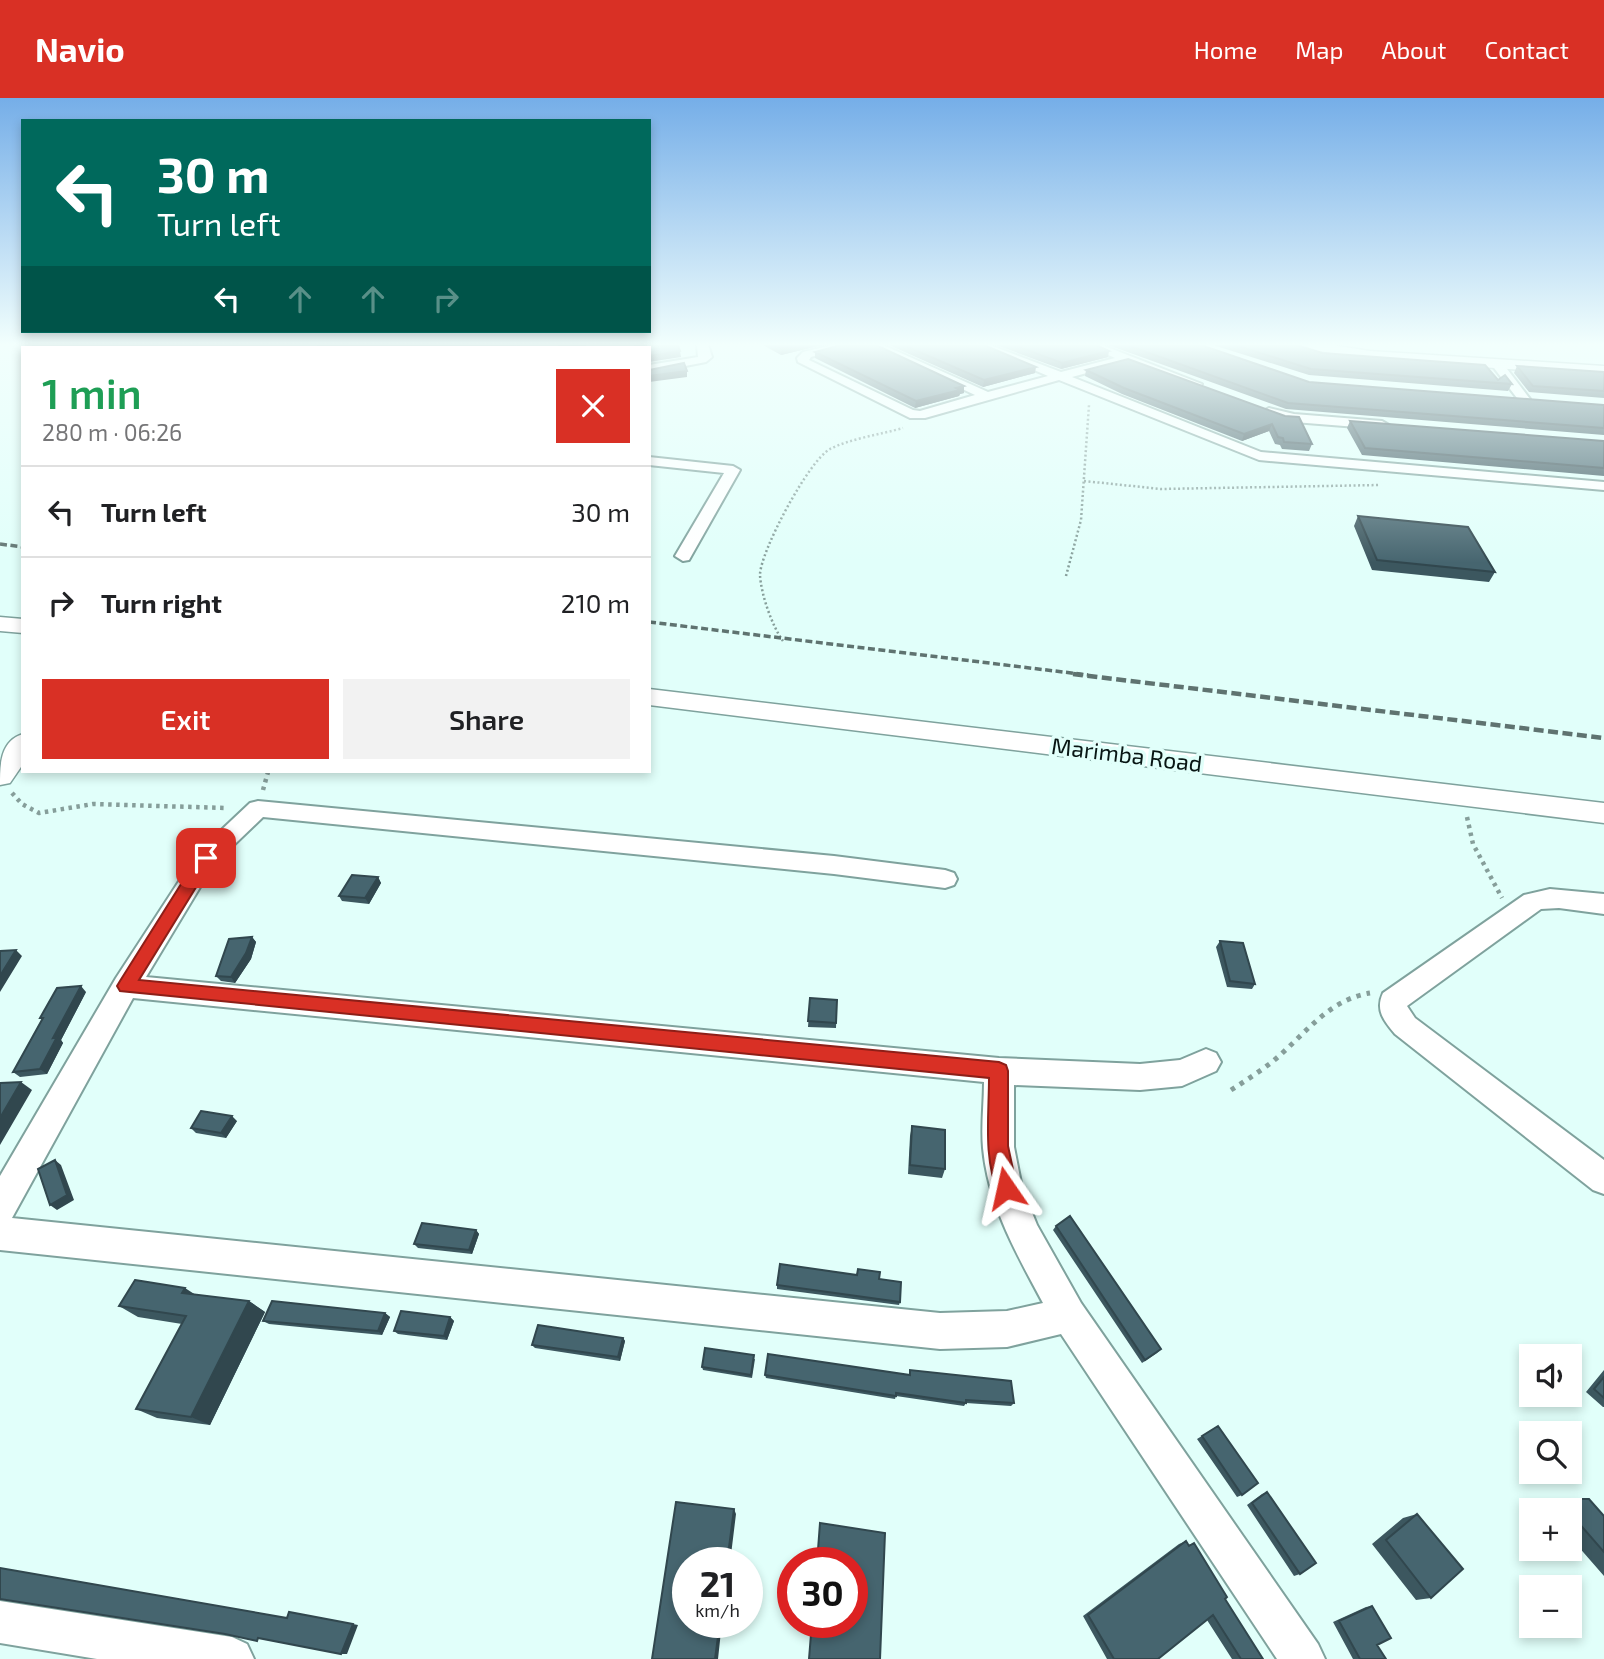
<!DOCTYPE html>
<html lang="en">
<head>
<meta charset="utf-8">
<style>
	:root { --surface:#fff; --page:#f2f2f2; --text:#202124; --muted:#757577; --line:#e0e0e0; --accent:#d93025 }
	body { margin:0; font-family:"Exo 2",sans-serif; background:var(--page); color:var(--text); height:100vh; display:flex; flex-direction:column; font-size:26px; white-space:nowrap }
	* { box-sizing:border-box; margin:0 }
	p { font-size:23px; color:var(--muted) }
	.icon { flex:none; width:38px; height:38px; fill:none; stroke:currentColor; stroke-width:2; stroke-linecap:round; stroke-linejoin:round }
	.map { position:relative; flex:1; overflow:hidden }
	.side { position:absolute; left:21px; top:248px; width:630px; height:427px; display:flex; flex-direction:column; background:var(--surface); border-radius:0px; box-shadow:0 4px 10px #0003 }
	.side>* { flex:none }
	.banner { position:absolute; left:21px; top:21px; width:630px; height:214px; border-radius:0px; box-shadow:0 4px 10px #0003; background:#00695c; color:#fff; overflow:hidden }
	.controls { position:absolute; left:1519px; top:1246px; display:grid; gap:14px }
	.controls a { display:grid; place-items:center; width:63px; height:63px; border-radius:0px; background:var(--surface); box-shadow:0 4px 10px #0003; font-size:35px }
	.speed { position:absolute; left:672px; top:1449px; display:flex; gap:14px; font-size:35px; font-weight:700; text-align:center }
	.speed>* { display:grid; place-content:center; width:91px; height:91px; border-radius:50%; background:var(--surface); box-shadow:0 4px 10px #0003; line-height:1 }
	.speed small { font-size:18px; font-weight:400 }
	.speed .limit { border:10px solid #d22; background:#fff; color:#111 }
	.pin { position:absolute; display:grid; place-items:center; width:60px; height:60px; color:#fff; margin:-30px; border-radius:14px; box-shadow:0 4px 10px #0006 }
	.me { position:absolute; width:77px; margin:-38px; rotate:349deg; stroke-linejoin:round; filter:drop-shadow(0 0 5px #0008) }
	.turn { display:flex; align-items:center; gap:24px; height:147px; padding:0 21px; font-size:32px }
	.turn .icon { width:91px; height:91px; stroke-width:2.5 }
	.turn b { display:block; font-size:49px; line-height:60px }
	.lanes { display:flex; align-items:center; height:66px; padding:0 21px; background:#0003; justify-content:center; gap:35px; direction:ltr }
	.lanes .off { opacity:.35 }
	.round { display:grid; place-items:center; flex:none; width:74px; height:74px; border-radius:0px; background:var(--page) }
	.summary { display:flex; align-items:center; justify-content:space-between; height:119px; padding:0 21px }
	h1 { font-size:42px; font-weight:600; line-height:52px; color:#1e9e55 }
	.primary-button { display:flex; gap:14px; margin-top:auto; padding:14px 21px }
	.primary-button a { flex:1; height:80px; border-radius:0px; background:var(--accent); color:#fff; font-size:28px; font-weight:600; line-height:80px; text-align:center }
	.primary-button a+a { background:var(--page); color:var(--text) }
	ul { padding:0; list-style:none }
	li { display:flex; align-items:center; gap:21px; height:91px; padding:0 21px; border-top:2px solid var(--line) }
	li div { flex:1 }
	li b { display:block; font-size:26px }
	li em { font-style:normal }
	header { display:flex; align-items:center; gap:42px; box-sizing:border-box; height:98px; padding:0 35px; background:var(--accent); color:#fff }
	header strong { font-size:33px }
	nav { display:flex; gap:38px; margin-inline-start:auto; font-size:24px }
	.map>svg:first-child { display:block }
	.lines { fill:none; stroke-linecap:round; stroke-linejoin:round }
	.minor-casing { stroke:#7fa29d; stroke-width:4 }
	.tertiary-casing { stroke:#7fa29d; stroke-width:3 }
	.path-far2 { stroke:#869e9a; stroke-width:2.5; stroke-dasharray:2 2.5; stroke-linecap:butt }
	.path-far1 { stroke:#869e9a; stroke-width:4.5; stroke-dasharray:3.5 4.5; stroke-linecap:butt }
	.path { stroke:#869e9a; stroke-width:5; stroke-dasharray:4.5 6; stroke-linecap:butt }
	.minor { fill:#fff; fill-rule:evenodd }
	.tertiary { fill:#fff; fill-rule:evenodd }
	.rail-far1 { stroke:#5f7370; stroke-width:3.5; stroke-dasharray:7 3.5; stroke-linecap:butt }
	.rail { stroke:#5f7370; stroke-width:4.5; stroke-dasharray:10 4.5; stroke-linecap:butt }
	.wall { fill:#3c575f }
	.shaded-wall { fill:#31474e }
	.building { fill:#46656f; stroke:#31474e; stroke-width:2 }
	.route { fill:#d93025; stroke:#8d1f18; stroke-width:2 }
	.labels { text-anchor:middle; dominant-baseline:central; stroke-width:7; stroke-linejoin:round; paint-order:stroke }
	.street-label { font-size:23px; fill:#081614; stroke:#e1fffa }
</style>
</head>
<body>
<header>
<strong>Navio</strong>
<nav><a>Home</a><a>Map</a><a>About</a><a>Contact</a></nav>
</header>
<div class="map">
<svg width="1604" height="1561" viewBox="0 0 1604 1561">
	<rect width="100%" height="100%" fill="#e1fffa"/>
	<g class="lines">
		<defs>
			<path id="minor" d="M519,247H574L569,250H523Z
				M697,247H708L712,259L706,264L649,275V267L698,259Z
				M832,247H851L811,259L809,262L913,312L920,313L975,297L869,247H883L988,294L1048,278L976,247H990L1061,274L1115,260L1086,247H1102L1202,286L1200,289H1192L1127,264L1072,279L1261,354L1604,384V392L1259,362L1059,282L925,320H910L798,264L797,260L803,254Z
				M1493,263H1501L1530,301L1528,304H1520L1491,266Z
				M1269,310L1294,316L1382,323L1389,327L1382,331L1294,324L1264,317L1262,314Z
				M649,359L733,368L740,372L689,462L683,463L675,458L724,375L649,367Z
				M258,703L834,758L945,772L954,775L957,781L954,787L945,790L834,776L263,719L214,766L146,879L999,960L1140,966L1180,962L1206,951L1216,955L1221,964L1216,973L1182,988L1140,992L1014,987V1049L1022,1090L1037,1127L1081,1205L1318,1546L1325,1561H1277L1061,1236L1007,1249L940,1251L0,1152V1078L116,880L198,754L250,705ZM133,900L984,984C984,1006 981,1028 983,1050C988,1106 1017,1157 1043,1205L1007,1213L940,1215L12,1120Z
				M1550,791L1604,796V816L1559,810L1541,811L1407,908L1415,920L1604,1062V1096L1593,1092L1395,936C1384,923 1375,912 1383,895L1524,797Z
				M0,1503L232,1539L247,1546L254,1561H97L0,1545Z"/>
			<path id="tertiary" d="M1299,247H1332L1370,253L1604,268V278L1370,261L1306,251Z
				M0,519L23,521V535L0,533Z
				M649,591L1604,705V725L649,607Z
				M23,636V666L10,685L0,687C0,667 0,643 23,636Z"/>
		</defs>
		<!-- minor casing -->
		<use href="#minor" class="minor-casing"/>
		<!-- tertiary casing -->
		<use href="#tertiary" class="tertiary-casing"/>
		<!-- path-far2 -->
		<path class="path-far2" d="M1084,383L1161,391L1380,387
			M1066,478L1081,422L1089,307
			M783,543C772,528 761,496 760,477C760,454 809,362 830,351C849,341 882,336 903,330"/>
		<!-- path-far1 -->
		<path class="path-far1" d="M263,692L268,674
			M12,695L22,706L39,715L93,706L226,710
			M1467,719L1473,746L1502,800"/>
		<!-- path -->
		<path class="path" d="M1231,992C1245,983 1259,974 1272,964C1304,938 1327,902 1370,895"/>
		<!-- minor -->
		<use href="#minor" class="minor"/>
		<!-- tertiary -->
		<use href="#tertiary" class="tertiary"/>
		<!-- rail-far1 -->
		<path class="rail-far1" d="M0,446L23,449
			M649,524L1088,577"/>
		<!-- rail -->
		<path class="rail" d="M1073,576L1604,640"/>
	</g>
	<!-- wall -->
	<path class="wall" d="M763,247H822L781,257Z
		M889,247H984L1035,275L983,289Z
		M996,247H1096L1108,259L1061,271Z
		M1108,247H1201L1309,284L1604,307V337L1286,311Z
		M1213,247H1297L1322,255L1498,282L1512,286L1508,293L1309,277Z
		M815,254L964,288V295L960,296L959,298L915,310L815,260Z
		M1517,268L1604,274V300L1529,294L1514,275Z
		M1086,272L1285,318L1312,346L1309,353L1282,351L1280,347L1275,346L1269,333L1242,343L1122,296L1085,278Z
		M1350,323L1604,343V378L1362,357L1347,330Z
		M1358,418L1495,474L1489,484L1372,472L1354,428Z
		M378,779L381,785L369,806L342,803L339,798Z
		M252,839L256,844L251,861L235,885L221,883L216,878Z
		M1220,843L1255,886L1252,891L1227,889L1216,849Z
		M86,894L61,942L63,945L47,976L20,979L13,974L42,921L40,920Z
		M810,900L837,902L836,930L808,929Z
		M237,1023L226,1040L196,1035L191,1030Z
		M912,1028L945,1071L942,1080L908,1076L910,1038Z
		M1056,1128L1161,1251L1157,1255L1142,1265L1053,1132Z
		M476,1132L479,1136L472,1156L418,1150L414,1146Z
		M857,1177L879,1181L900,1204L899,1207L777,1191V1187Z
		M196,1197L249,1203L265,1214L210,1327L157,1320L136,1311L182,1226L138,1219L119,1208Z
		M385,1215L390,1219L382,1237L269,1226L263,1223Z
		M450,1219L454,1223L447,1242L398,1236L394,1233Z
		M623,1240L625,1243L620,1263L535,1250L532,1247Z
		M755,1261L752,1280L703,1272L702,1269Z
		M910,1272L1014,1305L1011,1308L966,1305L964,1308L896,1298L895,1301L766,1280L765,1277H909Z
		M1604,1272V1309H1603L1586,1294Z
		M1218,1328L1242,1397L1237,1399L1197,1341Z
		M1267,1394L1300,1476L1294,1478L1247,1407L1262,1396Z
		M1582,1401L1604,1418V1478L1570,1439V1412H1555L1564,1405Z
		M1417,1416L1431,1500L1416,1502L1372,1446L1403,1420Z
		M1186,1443L1188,1447L1194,1445L1225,1501L1263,1561H1232L1207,1522L1158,1561H1107L1083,1518L1179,1446Z
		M1372,1508L1377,1547L1386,1561H1353L1333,1524L1366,1509Z"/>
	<!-- shaded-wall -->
	<path class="shaded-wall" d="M796,247H822L781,257V250Z
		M680,253L681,259L649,264V258Z
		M1109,253L1108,259L1061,271L1062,265Z
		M1036,269L1035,275L983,289L984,282Z
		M687,273V279L649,284V278Z
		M964,288V295L960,296L959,298L915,310L916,303Z
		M1272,326L1269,333L1242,343L1244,336Z
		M378,779L381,785L369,806L365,800Z
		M252,839L256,844L251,861L235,885L231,879Z
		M16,852L22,858L0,894V878Z
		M81,888L86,894L61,942L63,945L47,976L40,971L53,940Z
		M21,984L32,992L0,1047V1020Z
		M232,1018L237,1023L226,1040L221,1035Z
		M55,1062L61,1067L74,1102L57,1112L50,1107Z
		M476,1132L479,1136L472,1156L469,1152Z
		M185,1190L202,1201L182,1195Z
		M249,1203L265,1214L210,1327L191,1319Z
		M385,1215L390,1219L382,1237L378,1233Z
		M450,1219L454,1223L447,1242L444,1238Z
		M623,1240L625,1243L620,1263L618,1259Z
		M734,1411L736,1416L730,1465H727Z
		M720,1524H722L718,1561H715Z
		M353,1526L358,1527L347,1556H341Z"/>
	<!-- building -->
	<path class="building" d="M319,247H486L554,250H315Z
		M559,247H585L586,250H560Z
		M635,247H678L680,253L649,258V250H637Z
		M774,247H796L781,250Z
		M841,247H876L964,288L956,290L960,292L916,303L815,254Z
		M903,247H984L1036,269L984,282Z
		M1014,247H1096L1109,253L1062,265Z
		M1127,247H1201L1309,284L1604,307V330L1288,305Z
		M1235,247H1297L1322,255L1485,267L1498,282L1505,277L1512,286L1311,271Z
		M1128,261L1285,318L1299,319L1312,346L1284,344L1283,340L1278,339L1272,326L1244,336L1124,290L1086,272Z
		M684,265L687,273L649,278V272Z
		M1517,268L1604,274V293L1533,288Z
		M1350,323L1604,343V370L1365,350Z
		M1358,418L1468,429L1495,474L1377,462Z
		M352,777L378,779L365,800L339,798Z
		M252,839L246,855L231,879L216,878L229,841Z
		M1220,843L1243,845L1255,886L1230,883Z
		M16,852L0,878V853Z
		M81,888L53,940L57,939L40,971L13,974L43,920H40L57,890Z
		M810,900L837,902L836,925L808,923Z
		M21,984L0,1020V985Z
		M201,1013L232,1018L221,1035L191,1030Z
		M912,1028L945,1032V1071L910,1067Z
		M55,1062L67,1097L50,1107L38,1071Z
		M1070,1118L1161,1251L1145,1262L1056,1128Z
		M422,1125L476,1132L469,1152L414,1146Z
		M780,1166L857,1177L858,1171L880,1174L879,1181L901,1184L900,1204L777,1187Z
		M135,1182L185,1190L182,1195L249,1203L191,1319L136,1311L186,1218L119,1208Z
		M272,1203L385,1215L378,1233L263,1223Z
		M401,1213L450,1219L444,1238L394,1233Z
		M538,1227L623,1240L618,1259L532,1247Z
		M705,1250L754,1257L751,1277L702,1269Z
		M768,1256L910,1277V1272L1011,1283L1014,1305L966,1302V1305L896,1295V1298L765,1277Z
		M1604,1279V1300L1594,1291Z
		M1218,1328L1258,1385L1242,1397L1202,1338Z
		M1267,1394L1316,1465L1300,1476L1252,1405Z
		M1582,1401H1589L1604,1418V1454L1570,1415V1412H1568Z
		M676,1404L734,1411L727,1465H688V1524H720L715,1561H652Z
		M1417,1416L1463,1471L1431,1500L1386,1442Z
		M820,1425L885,1435L880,1561H809L812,1524H852V1465H817Z
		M1186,1443L1189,1448L1194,1445L1227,1499L1225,1501L1263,1561H1241L1213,1517L1158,1561H1114L1088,1517Z
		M0,1470L287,1520L289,1514L353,1526L341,1556L258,1540L257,1543L225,1536L0,1501Z
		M1372,1508L1391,1540L1377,1547L1386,1561H1360L1339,1523Z"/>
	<!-- sky -->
	<linearGradient id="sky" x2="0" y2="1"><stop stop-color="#75aee8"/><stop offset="0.53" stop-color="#f2fffd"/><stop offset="1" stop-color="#f2fffd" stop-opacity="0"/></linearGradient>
	<rect width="1604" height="465" fill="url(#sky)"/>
	<!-- route -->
	<path class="route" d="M206,755L214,760L139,882L999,964L1006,967L1008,973V1048L1017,1090L1013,1097L1006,1100L999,1097C983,1061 989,1018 989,980L120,893L117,888L120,883L200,756Z"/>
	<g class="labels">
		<!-- street labels -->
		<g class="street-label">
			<text transform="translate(1127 656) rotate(7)">Marimba Road</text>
		</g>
	</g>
</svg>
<div class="controls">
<a><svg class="icon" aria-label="sound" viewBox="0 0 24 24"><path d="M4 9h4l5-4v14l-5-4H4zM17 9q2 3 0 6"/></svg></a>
<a><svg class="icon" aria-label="search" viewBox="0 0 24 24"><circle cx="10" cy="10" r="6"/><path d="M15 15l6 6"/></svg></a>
<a>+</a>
<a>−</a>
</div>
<div class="speed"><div>21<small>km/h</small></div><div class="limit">30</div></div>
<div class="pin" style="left:206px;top:760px;background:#d93025"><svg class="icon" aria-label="arrive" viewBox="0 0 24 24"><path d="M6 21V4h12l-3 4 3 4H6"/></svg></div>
<svg class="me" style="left:1006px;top:1090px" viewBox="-20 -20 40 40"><path d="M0-17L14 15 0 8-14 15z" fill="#d93025" stroke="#fff" stroke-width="4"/></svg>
<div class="banner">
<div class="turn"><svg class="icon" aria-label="left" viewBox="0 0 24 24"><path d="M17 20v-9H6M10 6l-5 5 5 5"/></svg><div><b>30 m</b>Turn left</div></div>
<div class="lanes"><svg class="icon" aria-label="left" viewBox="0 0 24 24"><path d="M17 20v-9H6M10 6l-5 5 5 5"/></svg><svg class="icon off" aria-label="ahead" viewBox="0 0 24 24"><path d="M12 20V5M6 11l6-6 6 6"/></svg><svg class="icon off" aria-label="ahead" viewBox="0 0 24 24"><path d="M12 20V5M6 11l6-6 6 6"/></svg><svg class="icon off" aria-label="right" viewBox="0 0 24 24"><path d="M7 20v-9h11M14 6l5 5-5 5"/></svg></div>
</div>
<section class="side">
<div class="summary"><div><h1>1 min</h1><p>280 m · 06:26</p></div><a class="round" style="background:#d93025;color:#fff"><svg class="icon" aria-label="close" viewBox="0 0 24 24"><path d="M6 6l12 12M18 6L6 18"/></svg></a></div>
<ul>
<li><svg class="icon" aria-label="left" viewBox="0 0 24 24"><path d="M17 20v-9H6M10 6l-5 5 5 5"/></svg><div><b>Turn left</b></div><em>30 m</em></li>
<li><svg class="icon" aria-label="right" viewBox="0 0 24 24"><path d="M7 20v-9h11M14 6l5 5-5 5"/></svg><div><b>Turn right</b></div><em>210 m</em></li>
</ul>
<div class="primary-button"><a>Exit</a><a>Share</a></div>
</section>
</div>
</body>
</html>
